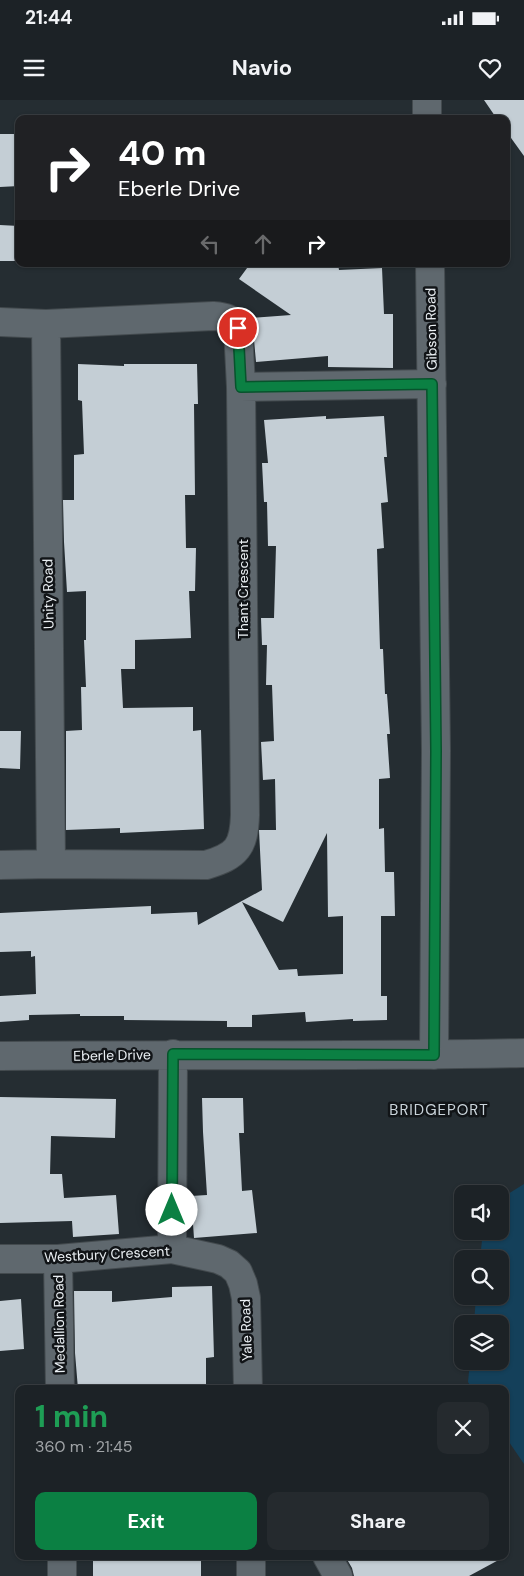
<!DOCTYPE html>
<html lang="en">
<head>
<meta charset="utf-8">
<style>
	:root { --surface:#1c2226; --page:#252a2e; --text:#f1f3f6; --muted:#a0a4a7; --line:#3a3f43; --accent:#0b8043 }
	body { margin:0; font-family:"DM Sans",sans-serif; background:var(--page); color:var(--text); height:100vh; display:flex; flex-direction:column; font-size:19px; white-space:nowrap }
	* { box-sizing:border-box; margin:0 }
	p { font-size:16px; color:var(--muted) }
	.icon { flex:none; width:28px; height:28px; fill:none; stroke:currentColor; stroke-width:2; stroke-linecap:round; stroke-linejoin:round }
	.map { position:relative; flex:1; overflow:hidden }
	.side { position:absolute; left:15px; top:1285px; width:494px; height:175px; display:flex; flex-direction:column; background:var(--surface); border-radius:10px; box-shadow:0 1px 4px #0004,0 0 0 1px var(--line) }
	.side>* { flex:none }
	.hud { position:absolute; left:15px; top:15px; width:495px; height:152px; border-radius:10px; box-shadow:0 1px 4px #0004,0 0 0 1px var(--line); background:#202124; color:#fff; overflow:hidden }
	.fabs { position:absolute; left:454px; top:1085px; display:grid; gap:10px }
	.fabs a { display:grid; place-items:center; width:55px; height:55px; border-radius:10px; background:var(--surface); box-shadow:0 1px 4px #0004,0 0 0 1px var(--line); font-size:25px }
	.pin { position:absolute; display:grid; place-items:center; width:42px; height:42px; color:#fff; margin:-21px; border:2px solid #fff; border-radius:50%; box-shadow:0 1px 5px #0007 }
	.me { position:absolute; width:55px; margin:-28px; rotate:0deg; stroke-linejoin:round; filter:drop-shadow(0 0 4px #0008) }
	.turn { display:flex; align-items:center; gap:18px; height:105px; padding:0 20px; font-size:22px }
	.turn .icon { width:65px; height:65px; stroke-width:2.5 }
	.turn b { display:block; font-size:35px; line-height:42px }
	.lanes { display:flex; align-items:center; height:48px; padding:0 20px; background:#0003; justify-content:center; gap:25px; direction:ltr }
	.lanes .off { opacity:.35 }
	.round { display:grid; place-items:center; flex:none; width:52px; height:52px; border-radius:10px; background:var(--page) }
	.head { display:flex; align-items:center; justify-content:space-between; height:85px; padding:0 20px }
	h1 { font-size:30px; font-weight:700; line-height:38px; color:#1e9e55 }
	.cta { display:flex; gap:10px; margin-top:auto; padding:10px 20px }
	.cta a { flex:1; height:58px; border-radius:10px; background:var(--accent); color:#fff; font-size:20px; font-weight:700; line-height:58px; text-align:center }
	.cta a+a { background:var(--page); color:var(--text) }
	.status { display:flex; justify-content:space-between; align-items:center; height:35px; padding:0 25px; background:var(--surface); direction:ltr }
	.status svg { height:14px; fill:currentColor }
	header { display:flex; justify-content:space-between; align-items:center; height:65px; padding:0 20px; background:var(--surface); font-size:22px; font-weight:700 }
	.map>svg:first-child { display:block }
	.green { fill:#14405a }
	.building { fill:#c4ced5; fill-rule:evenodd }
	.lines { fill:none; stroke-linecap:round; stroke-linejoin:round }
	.minor-casing { stroke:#434a4e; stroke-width:30 }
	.minor { stroke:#5f686e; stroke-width:28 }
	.route-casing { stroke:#07532c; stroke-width:12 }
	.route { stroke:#0b8043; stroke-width:9 }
	.labels { text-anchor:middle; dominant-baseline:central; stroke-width:5; stroke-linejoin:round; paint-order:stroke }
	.street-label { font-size:14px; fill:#ebf0f4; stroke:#111417 }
	.neighbourhood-label { font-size:15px; letter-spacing:1px; fill:#cad4db; stroke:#111417 }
</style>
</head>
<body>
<div class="status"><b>21:44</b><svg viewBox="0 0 49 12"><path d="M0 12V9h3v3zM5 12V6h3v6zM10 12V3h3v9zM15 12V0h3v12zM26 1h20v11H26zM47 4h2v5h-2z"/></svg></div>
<header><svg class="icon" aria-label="menu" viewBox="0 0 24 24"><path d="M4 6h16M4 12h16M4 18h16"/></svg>Navio<svg class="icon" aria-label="heart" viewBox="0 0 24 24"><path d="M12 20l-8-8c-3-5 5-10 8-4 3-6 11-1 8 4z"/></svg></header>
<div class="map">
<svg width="524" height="1476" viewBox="0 0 524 1476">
	<rect width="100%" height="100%" fill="#252d32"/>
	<!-- green -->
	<path class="green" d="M524,1084V1364L505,1336V1289H472L468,1282L470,1261H500V1224H474L476,1196H500V1159H480L483,1131H500V1099Z"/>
	<!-- building -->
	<path class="building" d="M484,0H524V56L506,31V19H497Z
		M0,34H19V86L0,87Z
		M0,125L19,126V161H0Z
		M250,164H338L339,170L382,168L384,214H393V268L328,267V256L256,262L252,218L291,215L239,179Z
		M78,264L124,266V264H197L198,304H194L195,395H185L186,448H196L195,491H189L191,538L135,540V569H121L123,608L193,607V631L201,630L204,729L120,733V728L66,730V631L82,630L81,587H86L84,540H86V491L67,492L64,442L63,400H74V355L84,354L82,301L78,300Z
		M326,316V319L384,316L387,357H384L388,402L381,403L384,448L377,449L380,549H383L385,594H387L390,634H387L390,678L379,679V729L384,728L385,772H394L395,816H381V896H387V920L353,921V919L306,922L305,912L252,915V927H227V921L124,920V916H80V914L29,915V920L0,922V896L36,894L35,856L31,857V851L0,852V813L151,806V814L197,812L198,825L262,790L259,730H276L275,679L263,680L261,642L274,641L272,585H266L267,545H262L261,518H274L276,446H268L267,402H264L262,363H268L264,320ZM327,733L328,817L343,816V874L298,876L297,869L279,870L242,802L283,822Z
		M0,631H21L20,669L0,668Z
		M0,997L116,999L115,1038L51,1036L50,1074H62L64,1098L116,1095L119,1134L73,1137L72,1121L0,1123Z
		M202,998H243L244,1033H239L242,1091L252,1090L257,1133L194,1138L191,1096L207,1095L203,1032Z
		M212,1186L214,1257L206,1258V1289H78L75,1253L74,1191H112V1202L172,1197V1187Z
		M21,1199L24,1249L0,1251V1201Z
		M93,1456H201V1476H93Z
		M345,1456H506L469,1476H354L352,1468Z"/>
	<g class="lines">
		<defs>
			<path id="minor" d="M427,0V19
				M430,164L436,651L434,955
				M0,222L46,224L213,216C225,217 231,218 238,228L241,287L245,715C244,747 237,756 206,765L51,764L0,765
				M46,224L51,764
				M241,287L432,284
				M0,956C175,954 349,957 524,953
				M172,1149L173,954
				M0,1159H58L172,1149L218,1159L229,1164L238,1172L243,1184L246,1198L248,1289
				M58,1159L60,1289
				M62,1456V1476
				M251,1456V1476
				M327,1456L338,1476"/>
		</defs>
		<!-- minor casing -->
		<use href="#minor" class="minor-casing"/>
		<!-- minor -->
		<use href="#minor" class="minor"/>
	</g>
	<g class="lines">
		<defs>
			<path id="route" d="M172,1110L173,954L434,955L436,651L432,284L241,287L238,228"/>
		</defs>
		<!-- route casing -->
		<use href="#route" class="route-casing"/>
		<!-- route -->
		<use href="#route" class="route"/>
	</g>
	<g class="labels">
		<!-- street labels -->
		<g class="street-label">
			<text transform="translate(431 229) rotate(-91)">Gibson Road</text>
			<text transform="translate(243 489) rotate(-90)">Thant Crescent</text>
			<text transform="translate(48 494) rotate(-91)">Unity Road</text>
			<text transform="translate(112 955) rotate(-1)">Eberle Drive</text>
			<text transform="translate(107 1154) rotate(-3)">Westbury Crescent</text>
			<text transform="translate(59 1224) rotate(-91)">Medallion Road</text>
			<text transform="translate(246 1230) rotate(-92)">Yale Road</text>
		</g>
		<!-- neighbourhood labels -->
		<g class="neighbourhood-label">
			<text x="439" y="1010">BRIDGEPORT</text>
		</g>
	</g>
</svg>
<div class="fabs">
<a><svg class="icon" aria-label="sound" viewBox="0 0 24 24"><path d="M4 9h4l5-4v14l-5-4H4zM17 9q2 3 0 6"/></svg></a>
<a><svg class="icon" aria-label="search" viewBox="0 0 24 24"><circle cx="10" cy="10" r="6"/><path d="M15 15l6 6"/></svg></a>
<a><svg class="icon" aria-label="layers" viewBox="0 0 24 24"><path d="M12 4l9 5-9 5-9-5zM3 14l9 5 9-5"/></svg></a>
</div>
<div class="pin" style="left:238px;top:228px;background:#d93025"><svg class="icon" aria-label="arrive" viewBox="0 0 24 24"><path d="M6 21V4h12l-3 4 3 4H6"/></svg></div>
<svg class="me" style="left:172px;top:1110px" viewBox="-20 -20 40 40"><circle r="19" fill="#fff"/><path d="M0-13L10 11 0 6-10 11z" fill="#0b8043"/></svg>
<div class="hud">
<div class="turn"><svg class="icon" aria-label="right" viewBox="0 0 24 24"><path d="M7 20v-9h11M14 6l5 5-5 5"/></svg><div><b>40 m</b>Eberle Drive</div></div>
<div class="lanes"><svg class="icon off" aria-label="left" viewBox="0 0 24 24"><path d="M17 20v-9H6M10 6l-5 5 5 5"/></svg><svg class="icon off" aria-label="ahead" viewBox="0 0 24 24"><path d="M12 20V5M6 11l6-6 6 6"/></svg><svg class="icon" aria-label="right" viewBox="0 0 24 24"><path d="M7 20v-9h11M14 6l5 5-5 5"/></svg></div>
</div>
<section class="side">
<div class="head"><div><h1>1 min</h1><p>360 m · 21:45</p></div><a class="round"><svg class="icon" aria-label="close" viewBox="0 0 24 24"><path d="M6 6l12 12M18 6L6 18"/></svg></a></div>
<div class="cta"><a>Exit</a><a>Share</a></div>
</section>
</div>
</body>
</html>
